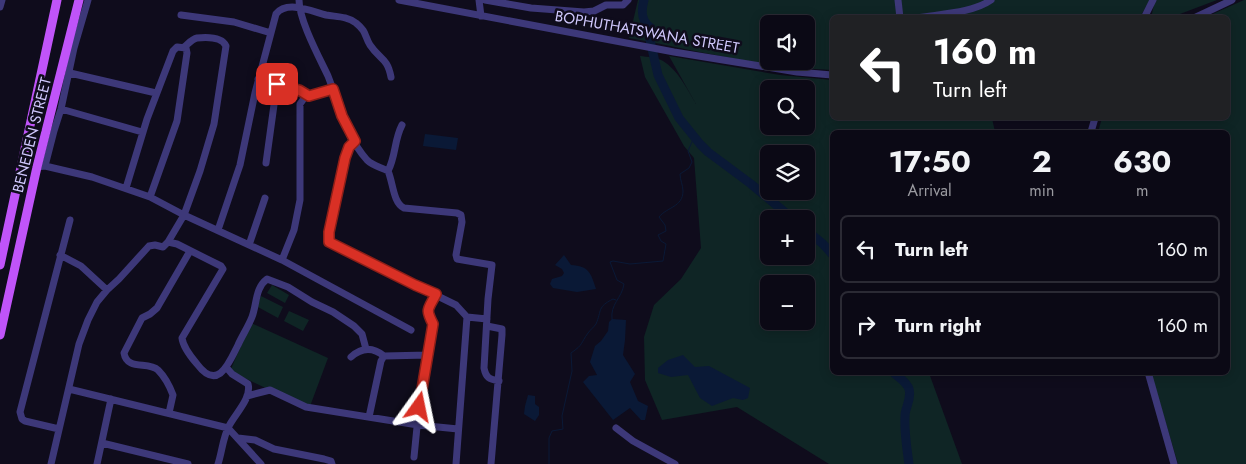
<!DOCTYPE html>
<html lang="en">
<head>
<meta charset="utf-8">
<style>
	:root { --surface:#0b0915; --page:#191722; --text:#f1f3f6; --muted:#9a9aa0; --line:#2b2a34 }
	body { margin:0; font-family:Jost,sans-serif; background:var(--page); color:var(--text); height:100vh; display:flex; flex-direction:column; font-size:19px; white-space:nowrap }
	* { box-sizing:border-box; margin:0 }
	p { font-size:16px; color:var(--muted) }
	.icon { flex:none; width:28px; height:28px; fill:none; stroke:currentColor; stroke-width:2; stroke-linecap:round; stroke-linejoin:round }
	.map { position:relative; flex:1; overflow:hidden }
	.details { position:absolute; left:830px; top:130px; width:400px; height:245px; display:flex; flex-direction:column; background:var(--surface); border-radius:8px; box-shadow:0 2px 12px #0003,0 0 0 1px var(--line) }
	.details>* { flex:none }
	.top-card { position:absolute; left:830px; top:15px; width:400px; height:105px; border-radius:8px; box-shadow:0 2px 12px #0003,0 0 0 1px var(--line); background:#202124; color:#fff; overflow:hidden }
	.fabs { position:absolute; left:760px; top:15px; display:grid; gap:10px }
	.fabs a { display:grid; place-items:center; width:55px; height:55px; border-radius:8px; background:var(--surface); box-shadow:0 2px 12px #0003,0 0 0 1px var(--line); font-size:25px }
	.pin { position:absolute; display:grid; place-items:center; width:42px; height:42px; color:#fff; margin:-21px; border-radius:10px; box-shadow:0 2px 8px #0006 }
	.me { position:absolute; width:55px; margin:-28px; rotate:12deg; stroke-linejoin:round; filter:drop-shadow(0 0 4px #0008) }
	.turn { display:flex; align-items:center; gap:18px; height:105px; padding:0 20px; font-size:22px }
	.turn .icon { width:65px; height:65px; stroke-width:2.5 }
	.turn b { display:block; font-size:35px; line-height:42px }
	.eta { display:flex; justify-content:space-evenly; align-items:center; height:85px; text-align:center }
	.eta b { font-size:30px; font-weight:700; line-height:35px }
	ul { padding:0; list-style:none }
	li { display:flex; align-items:center; gap:15px; height:68px; margin:0 10px 8px; padding:0 10px; border:2px solid var(--line); border-radius:8px }
	li div { flex:1 }
	li b { display:block; font-size:19px }
	li em { font-style:normal }
	.map>svg:first-child { display:block }
	.green { fill:#0f2525; fill-rule:evenodd }
	.water { fill:#0a1936 }
	.lines { fill:none; stroke-linecap:round; stroke-linejoin:round }
	.stream { stroke:#0a1936; stroke-width:1 }
	.river { stroke:#0a1936; stroke-width:9 }
	.minor { stroke:#3d3879; stroke-width:7 }
	.major { stroke:#c054f9; stroke-width:9 }
	.route-casing { stroke:#8d1f18; stroke-width:12 }
	.route { stroke:#d93025; stroke-width:9 }
	.labels { text-anchor:middle; dominant-baseline:central; stroke-width:5; stroke-linejoin:round; paint-order:stroke }
	.street-label { font-size:15px; fill:#d0c8fd; stroke:#0f0c1c }
</style>
</head>
<body>
<div class="map">
<svg width="1246" height="464" viewBox="0 0 1246 464">
	<rect width="100%" height="100%" fill="#0f0c1c"/>
	<!-- green -->
	<path class="green" d="M638,0H1150L1140,17L832,18V70C766,68 694,50 629,38ZM769,24H806V61H769Z
		M1155,0H1217L1172,17L1151,18Z
		M1244,0H1246V464H1178L1151,373L1228,372V132H1098L1102,118H1228V18L1206,17Z
		M640,56C647,57 657,57 663,61C678,70 687,89 696,104L669,56L780,75L832,80V118H992L995,132H832V372L929,373L962,464H829L737,407L662,420L645,380L644,337L654,305L681,279L701,248L694,158L684,146L645,77ZM769,89H806V126H769ZM769,154H806V191H769ZM769,219H806V256H769ZM769,284H806V321H769Z
		M272,285L289,295L285,303L267,293Z
		M261,296L283,307L278,318L256,306Z
		M289,311L309,320L303,331L284,321Z
		M251,323L328,358L309,409L230,371Z"/>
	<!-- water -->
	<path class="water" d="M425,134L458,138L456,150L423,146Z
		M564,255L571,265C589,266 591,273 596,289L577,292L553,288L550,284L552,279L562,276L564,273L562,269L555,265Z
		M612,319L626,320L625,340L623,355L635,374L630,382L638,401L648,406L645,420H641L630,408L613,420L583,382L589,376L597,375L590,362L595,346L601,341L608,331L609,322Z
		M683,355L695,367L709,366L750,388L748,398L743,400L733,398L712,406L700,398L688,375L671,377L658,373V368L668,360Z
		M528,395L535,396V404L539,407V415L535,421L524,414L525,406Z"/>
	<g class="lines">
		<!-- stream -->
		<path class="stream" d="M612,319C610,304 622,298 624,284L617,280L610,262L613,261L630,264L663,261L666,244L661,241L658,235L666,231L665,225L659,217C667,207 683,207 683,191C683,185 680,180 680,174L689,168L692,162L688,151L694,137
			M549,464V438L552,431L563,429L562,416L572,371L571,353C584,344 580,344 588,333C590,330 594,327 596,324C602,310 597,307 613,299L616,300"/>
		<!-- river -->
		<path class="river" d="M644,0C641,11 641,21 651,28L650,40L658,75L679,118L700,144L708,152L751,184L793,219
			M806,230L823,244L832,254
			M893,372C899,378 907,382 909,389C912,399 905,407 905,416C904,432 907,449 909,464"/>
		<!-- minor -->
		<path class="minor" d="M299,0C299,20 319,57 328,76C339,104 346,137 367,160C373,166 381,167 388,171C393,182 393,203 404,208L457,213L461,215L462,222L456,255L457,259L492,265L488,299L484,368C486,378 489,379 499,381
			M399,0L674,52L797,72L832,75
			M479,0L481,16
			M485,0L531,8L584,12L594,11L606,5H623L628,0
			M898,0L900,18
			M0,7L2,0
			M181,15L234,22L271,33
			M917,18C939,14 973,13 991,0
			M1144,18L1153,0
			M1194,18L1232,0
			M70,73L156,93
			M258,79L290,87L309,96
			M61,109L142,132
			M1091,132L1095,118
			M355,141L349,147L345,158L328,238L329,242L337,247L456,305L467,317L456,464
			M266,163L277,83
			M45,166L54,131L61,109L74,48L88,0
			M37,167L45,166L92,177L150,197L184,215L282,260L411,330
			M388,171C396,156 394,140 402,125
			M126,188L147,119L173,51L177,47L186,48L187,53L177,121L150,197
			M218,230L240,165L255,93L276,14C287,0 311,11 326,15C337,17 346,16 356,23C367,32 364,35 370,45C380,60 387,57 391,77
			M168,242L177,244L221,266L223,269L182,338C183,347 191,357 197,364C218,392 229,363 238,345C242,336 248,327 252,317C257,304 255,288 267,279L288,287L312,302L333,312L354,326L362,334L366,349
			M249,245L265,198
			M60,255L81,266L107,290
			M282,260L294,230L300,200V104L305,97L333,89
			M467,317L487,319
			M487,326L502,329V335L491,464
			M351,357C362,347 373,347 384,356
			M1148,372L1174,464
			M69,389L228,428L261,464
			M247,396L270,390L306,407L418,425L458,429
			M169,413L173,395C170,387 164,376 158,370C148,361 127,371 124,353L142,318L150,314L157,308L190,251
			M369,417L381,361L384,356L428,355
			M616,428L633,441L675,464
			M59,429L25,421L22,419L20,412L70,220
			M238,438L255,440L274,449L324,459L331,461L332,464
			M102,443L188,464
			M414,457L419,407L433,324C425,308 428,310 436,294
			M51,464L79,344L88,320L97,302L107,290L119,279L149,246L155,245L163,247L168,242L184,215L200,171L214,124L226,46C222,37 207,37 197,38C192,39 188,44 184,47
			M97,464L111,399
			M218,464C222,452 223,437 229,426C235,414 252,398 248,384L232,374L226,367"/>
		<!-- major -->
		<path class="major" d="M0,265C19,177 38,88 57,0
			M0,335L37,167L79,0"/>
	</g>
	<g class="lines">
		<defs>
			<path id="route" d="M277,84L299,90L309,96L333,89L342,116L355,141L349,147L345,158L329,232V242L415,285L436,294C428,310 425,308 433,324L419,407"/>
		</defs>
		<!-- route casing -->
		<use href="#route" class="route-casing"/>
		<!-- route -->
		<use href="#route" class="route"/>
	</g>
	<g class="labels">
		<!-- street labels -->
		<g class="street-label">
			<text transform="translate(647 32) rotate(10)">BOPHUTHATSWANA STREET</text>
			<text transform="translate(32 135) rotate(-76)">BENEDEN STREET</text>
		</g>
	</g>
</svg>
<div class="fabs">
<a><svg class="icon" aria-label="sound" viewBox="0 0 24 24"><path d="M4 9h4l5-4v14l-5-4H4zM17 9q2 3 0 6"/></svg></a>
<a><svg class="icon" aria-label="search" viewBox="0 0 24 24"><circle cx="10" cy="10" r="6"/><path d="M15 15l6 6"/></svg></a>
<a><svg class="icon" aria-label="layers" viewBox="0 0 24 24"><path d="M12 4l9 5-9 5-9-5zM3 14l9 5 9-5"/></svg></a>
<a>+</a>
<a>−</a>
</div>
<div class="pin" style="left:277px;top:84px;background:#d93025"><svg class="icon" aria-label="arrive" viewBox="0 0 24 24"><path d="M6 21V4h12l-3 4 3 4H6"/></svg></div>
<svg class="me" style="left:419px;top:407px" viewBox="-20 -20 40 40"><path d="M0-17L14 15 0 8-14 15z" fill="#d93025" stroke="#fff" stroke-width="4"/></svg>
<div class="top-card">
<div class="turn"><svg class="icon" aria-label="left" viewBox="0 0 24 24"><path d="M17 20v-9H6M10 6l-5 5 5 5"/></svg><div><b>160 m</b>Turn left</div></div>
</div>
<section class="details">
<div class="eta">
<div><b>17:50</b><p>Arrival</p></div>
<div><b>2</b><p>min</p></div>
<div><b>630</b><p>m</p></div>
</div>
<ul>
<li><svg class="icon" aria-label="left" viewBox="0 0 24 24"><path d="M17 20v-9H6M10 6l-5 5 5 5"/></svg><div><b>Turn left</b></div><em>160 m</em></li>
<li><svg class="icon" aria-label="right" viewBox="0 0 24 24"><path d="M7 20v-9h11M14 6l5 5-5 5"/></svg><div><b>Turn right</b></div><em>160 m</em></li>
</ul>
</section>
</div>
</body>
</html>
